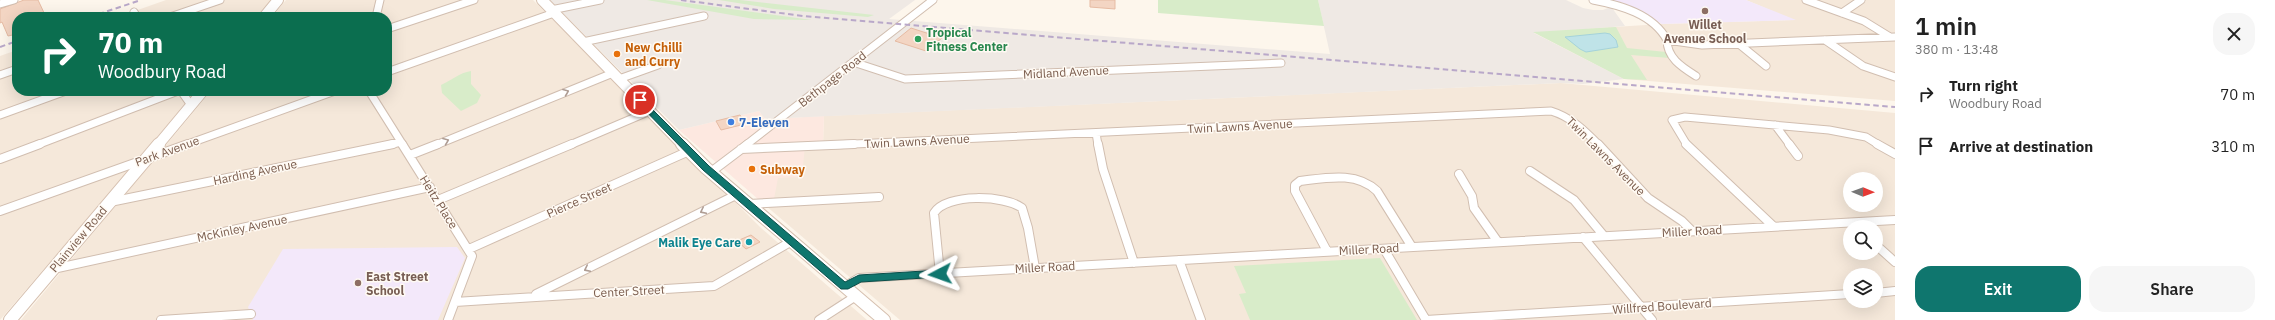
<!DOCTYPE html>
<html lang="en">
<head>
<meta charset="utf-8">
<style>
	:root { --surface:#fff; --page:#f6f6f6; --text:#222; --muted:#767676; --accent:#0f766e }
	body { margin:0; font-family:"IBM Plex Sans",sans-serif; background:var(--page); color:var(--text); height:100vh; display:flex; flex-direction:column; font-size:15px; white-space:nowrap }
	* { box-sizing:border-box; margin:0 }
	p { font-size:13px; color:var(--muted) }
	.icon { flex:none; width:22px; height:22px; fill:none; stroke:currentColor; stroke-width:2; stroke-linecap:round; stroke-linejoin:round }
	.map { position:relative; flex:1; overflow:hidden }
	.drawer { display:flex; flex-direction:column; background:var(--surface); width:380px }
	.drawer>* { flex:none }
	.hud { position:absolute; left:12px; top:12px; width:380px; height:84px; border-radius:16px; box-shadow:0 4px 16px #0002; background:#0b6e4f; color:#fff; overflow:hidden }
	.needle { width:26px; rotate:91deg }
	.controls { position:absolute; left:1843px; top:172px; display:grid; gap:8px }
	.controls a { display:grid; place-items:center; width:40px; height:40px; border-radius:50%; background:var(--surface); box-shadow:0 4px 16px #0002; font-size:20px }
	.pin { position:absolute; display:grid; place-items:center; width:34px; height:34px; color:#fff; margin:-17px; border:2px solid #fff; border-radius:50%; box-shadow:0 1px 4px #0007 }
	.me { position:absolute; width:44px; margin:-22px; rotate:266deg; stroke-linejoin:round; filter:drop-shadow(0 0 3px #0008) }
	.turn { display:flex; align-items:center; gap:14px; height:84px; padding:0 20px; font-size:18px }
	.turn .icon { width:52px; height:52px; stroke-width:2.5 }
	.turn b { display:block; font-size:28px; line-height:34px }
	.round { display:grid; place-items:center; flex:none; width:42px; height:42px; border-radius:16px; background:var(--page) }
	.summary { display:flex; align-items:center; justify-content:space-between; height:68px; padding:0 20px }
	h1 { font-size:24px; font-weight:600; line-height:30px }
	.action { display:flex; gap:8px; margin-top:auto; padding:8px 20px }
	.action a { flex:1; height:46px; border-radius:16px; background:var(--accent); color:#fff; font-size:16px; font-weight:600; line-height:46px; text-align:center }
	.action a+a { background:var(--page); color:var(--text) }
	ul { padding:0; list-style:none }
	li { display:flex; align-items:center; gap:12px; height:52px; padding:0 20px }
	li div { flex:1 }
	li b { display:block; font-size:15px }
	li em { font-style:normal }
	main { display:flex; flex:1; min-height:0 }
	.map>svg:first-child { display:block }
	.residential { fill:#f5e8da; fill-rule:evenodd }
	.commercial { fill:#fde8e0 }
	.industrial { fill:#efe9e4 }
	.education { fill:#f3e8fa }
	.green { fill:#d8ecc9 }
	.water { fill:#bfe3e8; stroke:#a5d3da }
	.building { fill:#f3d5c3; stroke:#e6bba3 }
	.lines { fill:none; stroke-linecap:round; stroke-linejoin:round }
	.street-far1-casing { stroke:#d1beb0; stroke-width:9 }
	.street-casing { stroke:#d1beb0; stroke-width:10 }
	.secondary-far1-casing { stroke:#d6c0b0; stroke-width:12 }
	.secondary-casing { stroke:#d6c0b0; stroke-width:14 }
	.street-far1 { stroke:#fff; stroke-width:7 }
	.street { stroke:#fff; stroke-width:8 }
	.secondary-far1 { stroke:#fff; stroke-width:10 }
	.secondary { stroke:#fff; stroke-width:12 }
	.rail { stroke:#b9a8c9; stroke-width:2; stroke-dasharray:5.5 3.5; stroke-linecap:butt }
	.oneway { stroke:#af9d94 }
	.route { fill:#0f766e; stroke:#0a4d48 }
	.education-dot { fill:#8d6e63; stroke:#fffaf3; stroke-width:1.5 }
	.leisure-dot { fill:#2e9e5b; stroke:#fffaf3; stroke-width:1.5 }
	.food-dot { fill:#e8710a; stroke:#fffaf3; stroke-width:1.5 }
	.shop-dot { fill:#3f7fe0; stroke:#fffaf3; stroke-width:1.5 }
	.culture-dot { fill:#0f9aa8; stroke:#fffaf3; stroke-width:1.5 }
	.labels { text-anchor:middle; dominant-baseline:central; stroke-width:3; stroke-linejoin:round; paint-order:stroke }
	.education-label { font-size:12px; font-weight:bold; fill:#785e54; stroke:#fffaf3 }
	.leisure-label { font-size:12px; font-weight:bold; fill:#27864d; stroke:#fffaf3; text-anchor:start }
	.food-label { font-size:12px; font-weight:bold; fill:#c56008; stroke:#fffaf3; text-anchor:start }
	.street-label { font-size:12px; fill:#7a5c4d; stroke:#fffaf3 }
	.shop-label { font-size:12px; font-weight:bold; fill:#366cbe; stroke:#fffaf3; text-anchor:start }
	.culture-label { font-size:12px; font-weight:bold; fill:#0d838f; stroke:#fffaf3; text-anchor:end }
</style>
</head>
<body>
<main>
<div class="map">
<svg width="1895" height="320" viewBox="0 0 1895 320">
	<rect width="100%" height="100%" fill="#fdf6ec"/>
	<!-- residential -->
	<path class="residential" d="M166,0H274L260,17H118Z
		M286,0H533L761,228L867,320H21L211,91H387V17H272Z
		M1746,0H1895V101L1624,79L1533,32L1662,24L1794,20Z
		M17,50V91H197L0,320V56Z
		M1561,83L1895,113V320H900L759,200L805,145L823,144L824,116ZM1850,179H1876V205H1850ZM1850,227H1876V253H1850ZM1850,275H1876V301H1850Z"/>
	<!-- commercial -->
	<path class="commercial" d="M759,111L765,119L824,116L823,144L805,145L802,177L778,178L774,199L759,200L679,130Z"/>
	<!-- industrial -->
	<path class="industrial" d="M550,0H915L889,19L1330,54L1318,0H1566L1583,8L1593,10H1603L1608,8L1610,5L1625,26L1534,33L1624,79L1583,84L1561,83L765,119L759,111L679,130Z"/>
	<!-- education -->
	<path class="education" d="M1608,0H1746L1796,20L1662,24L1626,5Z
		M457,247L465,258L438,320H253L248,307L283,249Z"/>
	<!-- green -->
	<path class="green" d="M647,0H665L812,20L754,19Z
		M719,0H740L874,15L868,17L774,9Z
		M1158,0H1318L1324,26L1158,13Z
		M1616,27L1627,48L1666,52L1670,58L1631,55L1647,80L1624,79L1533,32Z
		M471,71V84L481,95L477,103L461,111L442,93L441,85C452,80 459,73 471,71Z
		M1380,258L1417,320H1250L1239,294L1246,293L1234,266Z"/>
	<!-- water -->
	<path class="water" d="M1605,33L1610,34L1616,40L1618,47L1586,52L1580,49L1565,37Z"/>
	<!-- building -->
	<path class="building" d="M24,0H38L46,17H29L28,14L17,17V34L8,36L2,22L0,23V9Z
		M1090,0H1115V9L1090,7Z
		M911,28L942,38L926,51L895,41Z
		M740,115L745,124L721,130L716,121Z
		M751,235L760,242L746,249L737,241Z"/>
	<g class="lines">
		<defs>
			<path id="street-far1" d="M1593,0C1620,5 1653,14 1667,40
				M1806,0L1864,21L1890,37
				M0,4L14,0
				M551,10L600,0
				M134,12L137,17
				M1842,13L1861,0
				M170,17L220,0
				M376,17L380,0
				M387,29L474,0
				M1667,40L1702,45L1895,37
				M1667,40C1667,58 1682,67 1696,76
				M1825,40L1863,66L1895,77
				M583,42L704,16
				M1739,44L1766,66
				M853,62L905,79L1281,63
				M387,72L554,13
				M0,75L17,69
				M619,79L658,65
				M181,91L191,105
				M369,91L403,145
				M0,115L66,91
				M1775,125L1790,145
				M1096,133L1098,145
				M37,145L178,91
				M185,145L335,91
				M388,145L401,142
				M436,145L613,73
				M570,145L650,111
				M746,145L933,0
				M833,145L1551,111C1571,117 1584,130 1599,145
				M1687,145L1672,120L1685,117L1829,130L1866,137L1879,145"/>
			<path id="street" d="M402,144L472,256L448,320
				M1098,144L1103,169L1134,263
				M1598,144L1648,198L1682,221L1692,231
				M1686,144L1773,226
				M1789,144L1798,156
				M1877,144L1895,154
				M741,149L854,144
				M410,155L438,144
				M0,159L40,144
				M1530,171L1574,200L1604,236
				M711,172L748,144
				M1459,174L1472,196L1474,208L1498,242
				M438,200L572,144
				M110,202L393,144
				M749,204L879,197
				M0,211L188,144
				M1583,237L1652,320
				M1876,245L1895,262
				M469,249L689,151
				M1384,249L1426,320
				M1327,251L1295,191V185L1300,181C1326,178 1356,171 1377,191L1412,247
				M1179,260L1201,320
				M53,269L430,187
				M940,274L934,213C946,193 1005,195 1022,208L1028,228L1035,268
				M844,287L859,278L1895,220
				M1876,293L1895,291
				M536,294L738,194
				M455,302L714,286L792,241
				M161,320L251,314
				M819,320L856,296
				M1426,320L1850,294"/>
			<path id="secondary-far1" d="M542,0L683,145
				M264,17L278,0
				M158,145L203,91"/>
			<path id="secondary" d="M682,144L706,168L884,320
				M10,320L159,144"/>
		</defs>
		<!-- street-far1 casing -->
		<use href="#street-far1" class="street-far1-casing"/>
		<!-- street casing -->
		<use href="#street" class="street-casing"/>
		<!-- secondary-far1 casing -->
		<use href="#secondary-far1" class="secondary-far1-casing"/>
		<!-- secondary casing -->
		<use href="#secondary" class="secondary-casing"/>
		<!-- street-far1 -->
		<use href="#street-far1" class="street-far1"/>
		<!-- street -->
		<use href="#street" class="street"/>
		<!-- secondary-far1 -->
		<use href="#secondary-far1" class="secondary-far1"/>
		<!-- secondary -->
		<use href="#secondary" class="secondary"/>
		<!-- rail -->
		<path class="rail" d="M681,0L803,16L1895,107
			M90,17L141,0
			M0,47L17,41"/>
	</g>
	<!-- one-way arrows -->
	<defs><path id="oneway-chevron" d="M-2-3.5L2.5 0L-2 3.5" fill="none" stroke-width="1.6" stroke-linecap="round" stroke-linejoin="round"/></defs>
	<g class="oneway">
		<use href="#oneway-chevron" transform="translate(566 92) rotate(-22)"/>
		<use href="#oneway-chevron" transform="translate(446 141) rotate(-22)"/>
		<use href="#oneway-chevron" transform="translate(703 211) rotate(154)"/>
		<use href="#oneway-chevron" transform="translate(587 269) rotate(154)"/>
	</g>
	<!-- route -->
	<path class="route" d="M640,97L709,166L845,282L859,275L940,270L945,274L940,277L861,282L848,289H841L703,170L637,102L635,100Z"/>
	<!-- markers -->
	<g class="education-dot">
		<circle cx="1705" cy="11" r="4"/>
		<circle cx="358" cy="283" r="4"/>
	</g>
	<circle class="leisure-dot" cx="918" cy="39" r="4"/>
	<g class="food-dot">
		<circle cx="617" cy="54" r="4"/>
		<circle cx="752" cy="169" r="4"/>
	</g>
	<circle class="shop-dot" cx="731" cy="122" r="4"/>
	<circle class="culture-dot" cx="749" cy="242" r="4"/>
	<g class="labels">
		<!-- education labels -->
		<g class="education-label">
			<text x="1705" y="24">Willet<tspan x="1705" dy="14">Avenue School</tspan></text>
			<text x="366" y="276" text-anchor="start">East Street<tspan x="366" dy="14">School</tspan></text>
		</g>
		<!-- leisure labels -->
		<g class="leisure-label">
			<text x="926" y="32">Tropical<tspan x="926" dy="14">Fitness Center</tspan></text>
		</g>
		<!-- food labels -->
		<g class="food-label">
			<text x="625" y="47">New Chilli<tspan x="625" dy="14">and Curry</tspan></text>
			<text x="760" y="169">Subway</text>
		</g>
		<!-- street labels -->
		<g class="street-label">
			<text transform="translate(1066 72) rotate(-3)">Midland Avenue</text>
			<text transform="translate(832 79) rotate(-38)">Bethpage Road</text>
			<text transform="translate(1240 126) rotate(-3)">Twin Lawns Avenue</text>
			<text transform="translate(917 141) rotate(-3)">Twin Lawns Avenue</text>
			<text transform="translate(167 151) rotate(-20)">Park Avenue</text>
			<text transform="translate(1606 156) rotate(45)">Twin Lawns Avenue</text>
			<text transform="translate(255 172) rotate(-12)">Harding Avenue</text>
			<text transform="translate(579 200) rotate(-24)">Pierce Street</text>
			<text transform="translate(439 202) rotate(58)">Heitz Place</text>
			<text transform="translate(242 228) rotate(-12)">McKinley Avenue</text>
			<text transform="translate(1692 231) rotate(-3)">Miller Road</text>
			<text transform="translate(78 239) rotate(-50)">Plainview Road</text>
			<text transform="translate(1369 249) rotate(-3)">Miller Road</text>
			<text transform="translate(1045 267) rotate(-3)">Miller Road</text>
			<text transform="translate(629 291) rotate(-3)">Center Street</text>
			<text transform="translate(1662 306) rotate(-4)">Willfred Boulevard</text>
		</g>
		<!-- shop labels -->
		<g class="shop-label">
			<text x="739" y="122">7-Eleven</text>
		</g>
		<!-- culture labels -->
		<g class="culture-label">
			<text x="741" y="242">Malik Eye Care</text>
		</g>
	</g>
</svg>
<div class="controls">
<a><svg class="needle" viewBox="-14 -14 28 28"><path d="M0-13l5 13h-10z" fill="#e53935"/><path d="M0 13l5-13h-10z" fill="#767676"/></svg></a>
<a><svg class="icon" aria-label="search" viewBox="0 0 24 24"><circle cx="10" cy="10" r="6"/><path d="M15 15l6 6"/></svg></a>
<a><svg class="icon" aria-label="layers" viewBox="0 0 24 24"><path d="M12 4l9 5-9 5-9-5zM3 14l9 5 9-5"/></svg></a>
</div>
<div class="pin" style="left:640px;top:100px;background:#d93025"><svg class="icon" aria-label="arrive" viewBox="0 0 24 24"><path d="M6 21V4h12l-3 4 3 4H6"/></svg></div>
<svg class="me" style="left:940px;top:274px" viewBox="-20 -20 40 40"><path d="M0-17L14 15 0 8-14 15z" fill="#0f766e" stroke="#fff" stroke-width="4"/></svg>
<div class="hud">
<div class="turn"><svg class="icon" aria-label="right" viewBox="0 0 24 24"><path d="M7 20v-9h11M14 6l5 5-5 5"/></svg><div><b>70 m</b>Woodbury Road</div></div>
</div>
</div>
<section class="drawer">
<div class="summary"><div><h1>1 min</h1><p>380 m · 13:48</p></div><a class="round"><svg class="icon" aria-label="close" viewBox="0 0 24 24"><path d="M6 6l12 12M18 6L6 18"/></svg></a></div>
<ul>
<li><svg class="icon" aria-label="right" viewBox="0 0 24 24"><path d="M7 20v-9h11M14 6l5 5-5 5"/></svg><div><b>Turn right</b><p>Woodbury Road</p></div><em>70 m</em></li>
<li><svg class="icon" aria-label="arrive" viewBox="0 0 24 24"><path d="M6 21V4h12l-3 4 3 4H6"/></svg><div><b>Arrive at destination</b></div><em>310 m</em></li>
</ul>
<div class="action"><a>Exit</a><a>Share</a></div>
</section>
</main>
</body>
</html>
